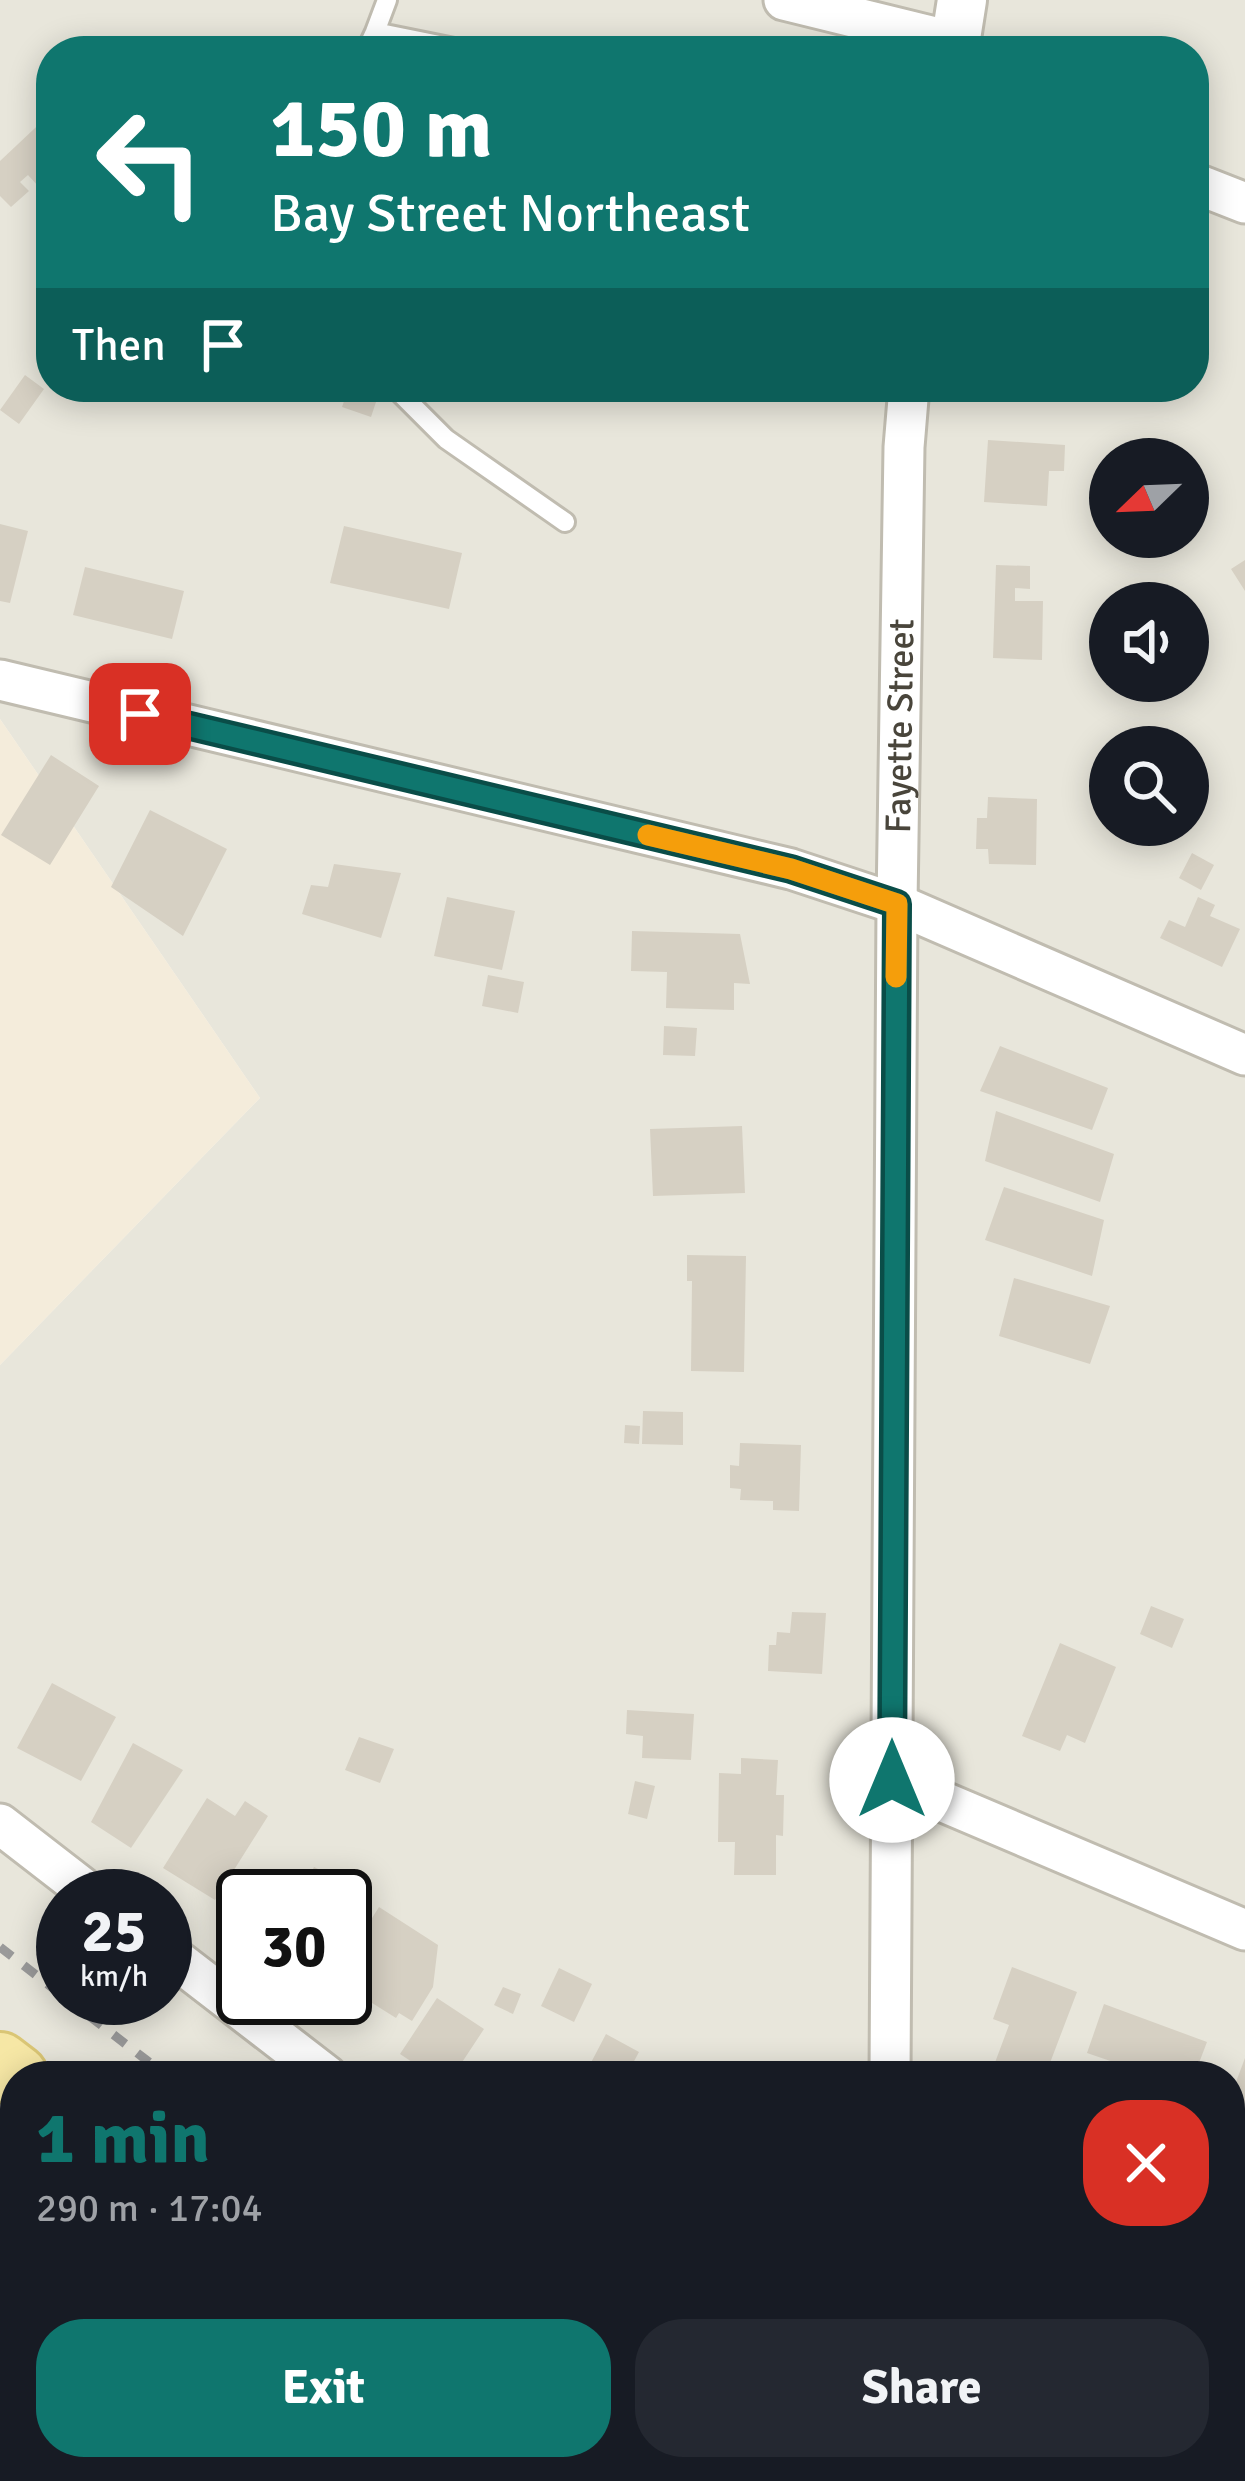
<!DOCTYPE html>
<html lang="en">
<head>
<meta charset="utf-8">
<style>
	:root { --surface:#171b24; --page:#242831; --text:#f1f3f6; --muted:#9ea1a6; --accent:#0f766e }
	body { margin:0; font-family:Signika,sans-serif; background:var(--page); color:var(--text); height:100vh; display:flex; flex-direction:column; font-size:45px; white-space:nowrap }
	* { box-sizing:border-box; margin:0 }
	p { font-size:39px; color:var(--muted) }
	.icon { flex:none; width:66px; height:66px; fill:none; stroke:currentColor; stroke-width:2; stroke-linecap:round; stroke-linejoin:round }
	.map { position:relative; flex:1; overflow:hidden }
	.side { position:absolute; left:0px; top:2061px; width:1245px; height:420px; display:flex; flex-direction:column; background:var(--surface); border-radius:48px 48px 0 0; box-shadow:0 6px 30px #0003 }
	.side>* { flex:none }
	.guide { position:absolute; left:36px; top:36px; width:1173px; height:366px; border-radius:48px; box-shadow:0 6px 30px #0003; background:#0f766e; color:#fff; overflow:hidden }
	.needle { width:78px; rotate:247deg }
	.buttons { position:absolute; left:1089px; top:438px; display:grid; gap:24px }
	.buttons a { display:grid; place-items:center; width:120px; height:120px; border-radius:50%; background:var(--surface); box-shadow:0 6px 30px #0003; font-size:60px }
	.speed { position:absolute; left:36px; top:1869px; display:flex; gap:24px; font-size:60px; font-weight:700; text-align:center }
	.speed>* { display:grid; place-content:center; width:156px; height:156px; border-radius:50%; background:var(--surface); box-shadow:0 6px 30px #0003; line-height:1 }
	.speed small { font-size:30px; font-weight:400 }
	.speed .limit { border:6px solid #111; border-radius:18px; background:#fff; color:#111 }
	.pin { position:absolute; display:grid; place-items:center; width:102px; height:102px; color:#fff; margin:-51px; border-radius:24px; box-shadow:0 6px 18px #0006 }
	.me { position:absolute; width:132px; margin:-66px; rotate:0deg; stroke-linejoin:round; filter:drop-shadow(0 0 9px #0008) }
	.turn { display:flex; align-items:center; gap:42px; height:252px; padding:0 36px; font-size:54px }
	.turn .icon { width:156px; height:156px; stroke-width:2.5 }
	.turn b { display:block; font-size:84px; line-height:102px }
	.then { display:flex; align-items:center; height:114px; padding:0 36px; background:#0003; gap:24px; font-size:45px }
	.round { display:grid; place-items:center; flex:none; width:126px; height:126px; border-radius:48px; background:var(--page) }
	.overview { display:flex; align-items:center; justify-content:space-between; height:204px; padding:0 36px }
	h1 { font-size:72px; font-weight:800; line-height:90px; color:var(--accent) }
	.button { display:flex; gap:24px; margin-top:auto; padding:24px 36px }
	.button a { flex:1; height:138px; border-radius:48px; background:var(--accent); color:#fff; font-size:48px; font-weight:800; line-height:138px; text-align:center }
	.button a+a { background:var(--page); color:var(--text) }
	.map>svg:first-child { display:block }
	.residential { fill:#e8e6db; fill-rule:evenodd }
	.commercial { fill:#f4ecdb }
	.building { fill:#d6d0c3 }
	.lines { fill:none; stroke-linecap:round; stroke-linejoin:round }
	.service-casing { stroke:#c0bcb0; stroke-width:24 }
	.minor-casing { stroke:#c0bcb0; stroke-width:45 }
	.tertiary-casing { stroke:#c0bcb0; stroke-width:54 }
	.primary-casing { stroke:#dac675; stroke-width:66 }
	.service { stroke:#fff; stroke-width:18 }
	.minor { stroke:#fff; stroke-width:39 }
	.tertiary { stroke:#fff; stroke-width:48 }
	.primary { stroke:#f6e7a5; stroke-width:60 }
	.rail { stroke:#9a9a9a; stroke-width:9; stroke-dasharray:15 15; stroke-linecap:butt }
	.route-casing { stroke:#0a4d48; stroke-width:30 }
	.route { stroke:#0f766e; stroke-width:21 }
	.slow { stroke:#f59e0b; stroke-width:21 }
	.labels { text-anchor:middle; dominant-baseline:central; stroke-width:10; stroke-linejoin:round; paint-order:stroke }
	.street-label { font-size:36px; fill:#49453b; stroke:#fff }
</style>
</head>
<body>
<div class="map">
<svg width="1245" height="2481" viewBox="0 0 1245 2481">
	<rect width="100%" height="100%" fill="#f5f3ed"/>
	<!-- residential -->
	<path class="residential" d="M0,0H1245V2481H983L962,2466H1230V2076H15V2466H841L806,2481H0V1365L260,1098L0,719ZM51,51H1194V387H51ZM1110,459H1188V537H1110ZM1110,603H1188V681H1110ZM1110,747H1188V825H1110ZM63,1896H165V1998H63ZM243,1896H345V1998H243Z"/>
	<!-- commercial -->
	<path class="commercial" d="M0,719L260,1098L0,1365Z
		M841,2466H962L983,2481H806Z"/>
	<!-- building -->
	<path class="building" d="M51,113V200L28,175L20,182L29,191L11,207L0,196V161Z
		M25,375L44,389L19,424L0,410Z
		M349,387L378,396L371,417L342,407Z
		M989,387H1071L1070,397L989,391Z
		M988,440L1065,445L1064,471H1049L1047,506L984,502Z
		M0,524L28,531L10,603L0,601Z
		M344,526L462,553L449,609L330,583Z
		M1245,560V591L1231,569Z
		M996,565L1030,566V589L1015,588V601H1043L1042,660L993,658Z
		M85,567L184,591L172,639L73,615Z
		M51,755L99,786L50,865L1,835Z
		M988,797L1037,799L1036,865L989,864L988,849H976L977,818H987Z
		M150,810L227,849L183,936L111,887Z
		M1192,853L1214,865L1201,890L1179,878Z
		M334,864L401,873L381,938L302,914L311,885L328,887Z
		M447,897L515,911L502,970L434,956Z
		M1198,897L1215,905L1210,916L1240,929L1222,967L1160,938L1169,920L1185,927Z
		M632,931L740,934L750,984L734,983V1010L666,1008L667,972L631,971Z
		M488,975L524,982L518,1013L482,1006Z
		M664,1026L697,1028L695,1056L663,1055Z
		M1000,1046L1108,1088L1092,1130L980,1091Z
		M996,1111L1114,1154L1100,1202L985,1161Z
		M742,1126L745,1193L653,1196L650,1129Z
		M1004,1187L1104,1220L1092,1276L985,1240Z
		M687,1255L746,1256L744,1372L691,1371L692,1281H687Z
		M1014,1278L1110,1306L1090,1364L999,1336Z
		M643,1411L683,1412V1445L642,1444Z
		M625,1425L640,1426L639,1444L624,1443Z
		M740,1443L801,1445L799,1511L773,1510V1501L740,1500L741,1489L730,1488V1465L739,1466Z
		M1151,1606L1184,1619L1172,1648L1140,1634Z
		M792,1612L826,1613L822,1674L768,1671L769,1645H776L777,1632L790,1633Z
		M1060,1643L1116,1667L1085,1743L1067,1735L1060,1751L1022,1736Z
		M52,1683L116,1717L81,1781L17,1748Z
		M627,1710L694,1714L691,1760L642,1758L643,1736L626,1734Z
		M359,1737L394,1749L380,1783L345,1770Z
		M133,1743L183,1770L131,1848L91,1822Z
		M741,1758L778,1760L776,1795H784L783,1836L776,1835V1875H734L735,1842H718L719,1773L741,1774Z
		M635,1781L655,1786L647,1819L628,1814Z
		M207,1798L235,1816L245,1801L268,1816L215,1900L163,1868Z
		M314,1867L358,1889L345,1915V1896H300Z
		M379,1907L438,1945L433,1987L412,2021L399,2013L396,2018L345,1986V1961Z
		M1012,1967L1077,1992L1045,2076H990L1009,2025L993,2019Z
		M559,1968L592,1984L574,2022L541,2006Z
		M503,1987L521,1994L513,2014L494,2005Z
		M437,1998L484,2029L453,2076H433L400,2054Z
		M1104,2004L1207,2042L1194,2076H1124L1128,2067L1087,2053Z
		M606,2034L639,2052L626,2076H584Z
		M1245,2058V2117L1230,2112V2098Z
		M11,2255L15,2258V2341L0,2363V2271Z
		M1230,2401L1245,2408V2481H1167L1160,2477L1166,2466H1230Z
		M162,2466H253L242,2481H151Z"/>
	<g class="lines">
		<defs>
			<path id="service" d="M375,32L387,0
				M366,51L375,32L469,51
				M394,387L446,439L565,522
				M350,2481L361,2466"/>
			<g id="minor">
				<path d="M784,0L955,42"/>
				<path d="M1194,183L1245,203"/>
				<path d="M0,680L791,869L897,904L1245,1055"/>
				<path d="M892,1780L1245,1930"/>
				<path d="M0,1824L93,1896"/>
				<path d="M165,1951L327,2076"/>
				<path id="s1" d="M890,2076L897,904L904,447L909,387"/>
				<path d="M855,2466L877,2481"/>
			</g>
			<path id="tertiary" d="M954,51L962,0"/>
			<path id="primary" d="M0,2063L17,2076
				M519,2466L538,2481"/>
		</defs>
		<!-- service casing -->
		<use href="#service" class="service-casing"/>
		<!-- minor casing -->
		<use href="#minor" class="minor-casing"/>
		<!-- tertiary casing -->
		<use href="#tertiary" class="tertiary-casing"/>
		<!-- primary casing -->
		<use href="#primary" class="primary-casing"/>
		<!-- service -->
		<use href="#service" class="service"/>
		<!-- minor -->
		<use href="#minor" class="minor"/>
		<!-- tertiary -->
		<use href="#tertiary" class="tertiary"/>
		<!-- primary -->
		<use href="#primary" class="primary"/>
		<!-- rail -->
		<path class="rail" d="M0,1947L63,1996
			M66,1998L167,2076
			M694,2466L715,2481"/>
	</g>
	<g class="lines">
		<defs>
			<path id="route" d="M140,714L791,869L897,904L892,1780"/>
		</defs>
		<!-- route casing -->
		<use href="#route" class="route-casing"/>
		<!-- route -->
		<use href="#route" class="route"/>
		<!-- slow -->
		<path class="slow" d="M648,835L791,869L897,904L896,977"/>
	</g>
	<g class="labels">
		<!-- street labels -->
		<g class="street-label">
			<text stroke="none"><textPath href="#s1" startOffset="1350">Fayette Street</textPath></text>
		</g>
	</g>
</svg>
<div class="buttons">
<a><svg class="needle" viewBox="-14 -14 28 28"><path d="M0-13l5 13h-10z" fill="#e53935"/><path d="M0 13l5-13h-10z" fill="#9ea1a6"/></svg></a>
<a><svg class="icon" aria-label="sound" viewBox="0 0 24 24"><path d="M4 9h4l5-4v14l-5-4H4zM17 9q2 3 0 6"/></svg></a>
<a><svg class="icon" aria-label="search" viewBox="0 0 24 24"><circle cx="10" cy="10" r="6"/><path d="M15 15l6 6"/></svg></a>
</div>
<div class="speed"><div>25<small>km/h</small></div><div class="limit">30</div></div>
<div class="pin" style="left:140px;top:714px;background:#d93025"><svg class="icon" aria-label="arrive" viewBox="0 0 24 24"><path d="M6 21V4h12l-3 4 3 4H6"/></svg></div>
<svg class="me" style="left:892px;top:1780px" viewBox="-20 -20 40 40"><circle r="19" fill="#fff"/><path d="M0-13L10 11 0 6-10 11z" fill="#0f766e"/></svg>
<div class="guide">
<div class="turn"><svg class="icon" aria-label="left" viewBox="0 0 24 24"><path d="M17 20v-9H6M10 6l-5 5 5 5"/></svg><div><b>150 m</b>Bay Street Northeast</div></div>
<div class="then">Then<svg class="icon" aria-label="arrive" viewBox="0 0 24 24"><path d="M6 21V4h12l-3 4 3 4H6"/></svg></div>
</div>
<section class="side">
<div class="overview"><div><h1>1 min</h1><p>290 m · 17:04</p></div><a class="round" style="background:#d93025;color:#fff"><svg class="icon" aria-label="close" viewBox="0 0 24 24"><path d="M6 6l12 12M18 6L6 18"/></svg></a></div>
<div class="button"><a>Exit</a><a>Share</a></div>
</section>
</div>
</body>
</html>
